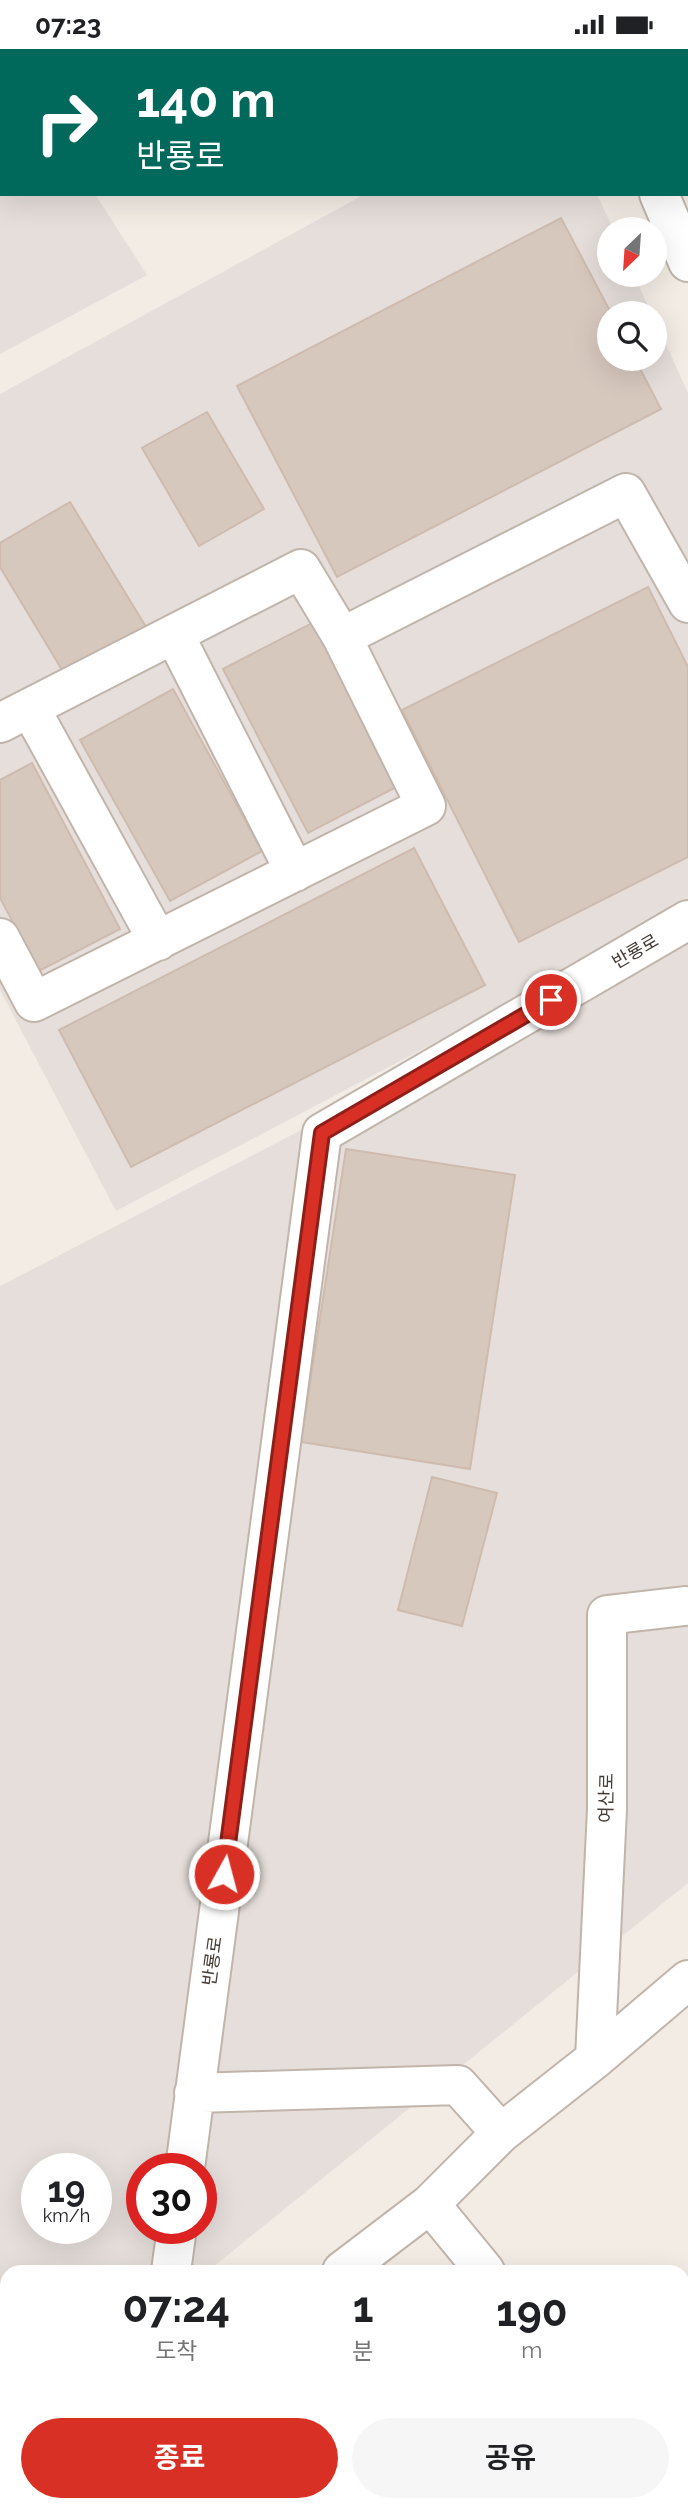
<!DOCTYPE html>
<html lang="ko">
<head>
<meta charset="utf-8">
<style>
	:root { --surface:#fff; --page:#f6f6f6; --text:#202124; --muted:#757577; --accent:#d93025 }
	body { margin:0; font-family:Raleway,"Noto Sans KR",sans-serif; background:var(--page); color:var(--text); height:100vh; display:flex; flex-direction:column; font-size:26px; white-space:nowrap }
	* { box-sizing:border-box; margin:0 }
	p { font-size:23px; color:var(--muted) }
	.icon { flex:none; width:38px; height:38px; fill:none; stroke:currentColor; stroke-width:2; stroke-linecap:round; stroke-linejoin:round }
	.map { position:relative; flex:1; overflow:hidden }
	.sheet { position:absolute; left:0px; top:2216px; width:690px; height:247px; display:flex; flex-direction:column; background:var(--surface); border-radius:21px 21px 0 0; box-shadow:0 7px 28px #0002 }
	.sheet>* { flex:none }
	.hud { position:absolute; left:0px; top:0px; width:690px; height:147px; box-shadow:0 7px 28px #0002; background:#00695c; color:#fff; overflow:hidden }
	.needle { width:46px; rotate:205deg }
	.buttons { position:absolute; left:597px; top:168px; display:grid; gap:14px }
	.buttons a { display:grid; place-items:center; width:70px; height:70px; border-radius:50%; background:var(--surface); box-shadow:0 7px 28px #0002; font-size:35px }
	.speed { position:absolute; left:21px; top:2104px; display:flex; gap:14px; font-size:35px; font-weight:700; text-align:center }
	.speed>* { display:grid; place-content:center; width:91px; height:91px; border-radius:50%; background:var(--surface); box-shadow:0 7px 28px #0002; line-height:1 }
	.speed small { font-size:18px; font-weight:400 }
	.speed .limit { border:10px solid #d22; background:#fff; color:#111 }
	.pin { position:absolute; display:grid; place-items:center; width:60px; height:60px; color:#fff; margin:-30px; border:4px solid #fff; border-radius:50%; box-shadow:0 2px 7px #0007 }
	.me { position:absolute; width:77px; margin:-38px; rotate:7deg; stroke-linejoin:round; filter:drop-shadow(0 0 5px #0008) }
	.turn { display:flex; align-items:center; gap:24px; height:147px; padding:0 21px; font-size:32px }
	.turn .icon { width:91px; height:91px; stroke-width:2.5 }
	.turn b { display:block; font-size:49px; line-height:60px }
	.eta { display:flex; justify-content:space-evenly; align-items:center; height:119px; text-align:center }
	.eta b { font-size:42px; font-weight:700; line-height:49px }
	.action { display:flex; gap:14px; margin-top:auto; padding:14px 21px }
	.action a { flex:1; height:80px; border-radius:42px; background:var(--accent); color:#fff; font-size:28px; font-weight:700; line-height:80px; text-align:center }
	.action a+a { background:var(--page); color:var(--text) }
	.status { display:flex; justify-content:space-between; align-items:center; height:49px; padding:0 35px; background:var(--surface); direction:ltr }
	.status svg { height:19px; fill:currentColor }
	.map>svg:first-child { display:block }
	.industrial { fill:#e5deda; fill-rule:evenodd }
	.building { fill:#d7c8be; stroke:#cfbbae; stroke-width:2 }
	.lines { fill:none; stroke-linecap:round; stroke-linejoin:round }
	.minor-casing { stroke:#c1b5ab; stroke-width:42 }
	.minor { stroke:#fff; stroke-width:38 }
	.route-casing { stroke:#8d1f18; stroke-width:18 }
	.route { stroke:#d93025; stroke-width:12 }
	.labels { text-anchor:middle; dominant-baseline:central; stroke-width:5; stroke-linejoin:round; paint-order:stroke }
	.street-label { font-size:18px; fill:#453b35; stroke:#fff }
</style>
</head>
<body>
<div class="status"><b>07:23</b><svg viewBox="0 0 49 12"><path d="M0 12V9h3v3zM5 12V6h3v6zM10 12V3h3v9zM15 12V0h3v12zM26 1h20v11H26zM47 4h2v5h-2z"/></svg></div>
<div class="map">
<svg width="688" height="2462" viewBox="0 0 688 2462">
	<rect width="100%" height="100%" fill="#f3ece5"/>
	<!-- industrial -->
	<path class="industrial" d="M0,0L2,145H95L147,226L0,305Z
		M365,145H597L613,180H609V226H634L651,264H609V310H654L655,271L688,344V860L116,1162L0,941V345Z
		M688,881V1834L208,2222H7V2385L0,2391V1237ZM37,2119H96V2179H37ZM142,2119H201V2179H142Z"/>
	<!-- building -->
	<path class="building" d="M561,169L611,264H609V310H635L661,360L337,528L237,337Z
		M207,363L264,460L199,497L142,399Z
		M70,453L146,578L65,626L0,518V494Z
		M648,538L688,618V808L519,893L402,661Z
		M314,573L400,736L308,784L223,620Z
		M173,640L262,802L170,852L80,691Z
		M32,714L120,880L39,922L0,849V731Z
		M414,799L485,936L131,1118L59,981Z
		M346,1100L515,1126L470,1420L301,1393Z
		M432,1428L497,1444L462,1577L398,1561Z"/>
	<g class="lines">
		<defs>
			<path id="minor" d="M587,0L588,2
				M638,0V2
				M659,145L688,213
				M174,585L295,823
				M30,659L158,892
				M0,674L301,520L342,588L626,444L688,554
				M0,889L34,953L426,757L342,588
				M595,2010L607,1760V1566L685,1557
				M194,2044L458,2036L501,2084
				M185,2119L322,1084L688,871
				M430,2155L485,2222
				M171,2222L177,2179
				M342,2222L430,2155L501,2084L595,2010L688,1931
				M38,2462L46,2455
				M519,2462L521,2455
				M637,2462V2455"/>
		</defs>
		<!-- minor casing -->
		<use href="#minor" class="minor-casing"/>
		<!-- minor -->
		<use href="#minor" class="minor"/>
	</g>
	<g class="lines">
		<defs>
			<path id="route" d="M224,1825L322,1084L551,951"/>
		</defs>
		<!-- route casing -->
		<use href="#route" class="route-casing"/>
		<!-- route -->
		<use href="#route" class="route"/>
	</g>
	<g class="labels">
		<!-- street labels -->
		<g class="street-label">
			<text transform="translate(635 902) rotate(-30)">반룡로</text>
			<text transform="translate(606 1749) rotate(-89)">여산로</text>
			<text transform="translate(212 1912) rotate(-82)">반룡로</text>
		</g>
	</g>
</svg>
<div class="buttons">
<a><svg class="needle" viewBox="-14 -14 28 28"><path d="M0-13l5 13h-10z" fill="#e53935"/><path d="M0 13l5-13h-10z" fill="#757577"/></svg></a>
<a><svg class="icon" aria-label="search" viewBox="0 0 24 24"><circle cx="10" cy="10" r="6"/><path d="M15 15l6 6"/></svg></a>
</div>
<div class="speed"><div>19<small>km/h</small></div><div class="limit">30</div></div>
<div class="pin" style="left:551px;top:951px;background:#d93025"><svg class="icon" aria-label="arrive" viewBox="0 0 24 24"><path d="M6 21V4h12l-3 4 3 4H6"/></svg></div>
<svg class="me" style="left:224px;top:1825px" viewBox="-20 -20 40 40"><circle r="17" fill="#d93025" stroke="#fff" stroke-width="3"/><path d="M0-11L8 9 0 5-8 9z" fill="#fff"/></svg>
<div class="hud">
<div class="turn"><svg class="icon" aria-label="right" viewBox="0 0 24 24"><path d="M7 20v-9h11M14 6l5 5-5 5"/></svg><div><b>140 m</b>반룡로</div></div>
</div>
<section class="sheet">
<div class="eta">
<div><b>07:24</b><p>도착</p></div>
<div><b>1</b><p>분</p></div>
<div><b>190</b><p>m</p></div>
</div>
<div class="action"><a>종료</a><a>공유</a></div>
</section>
</div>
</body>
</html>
